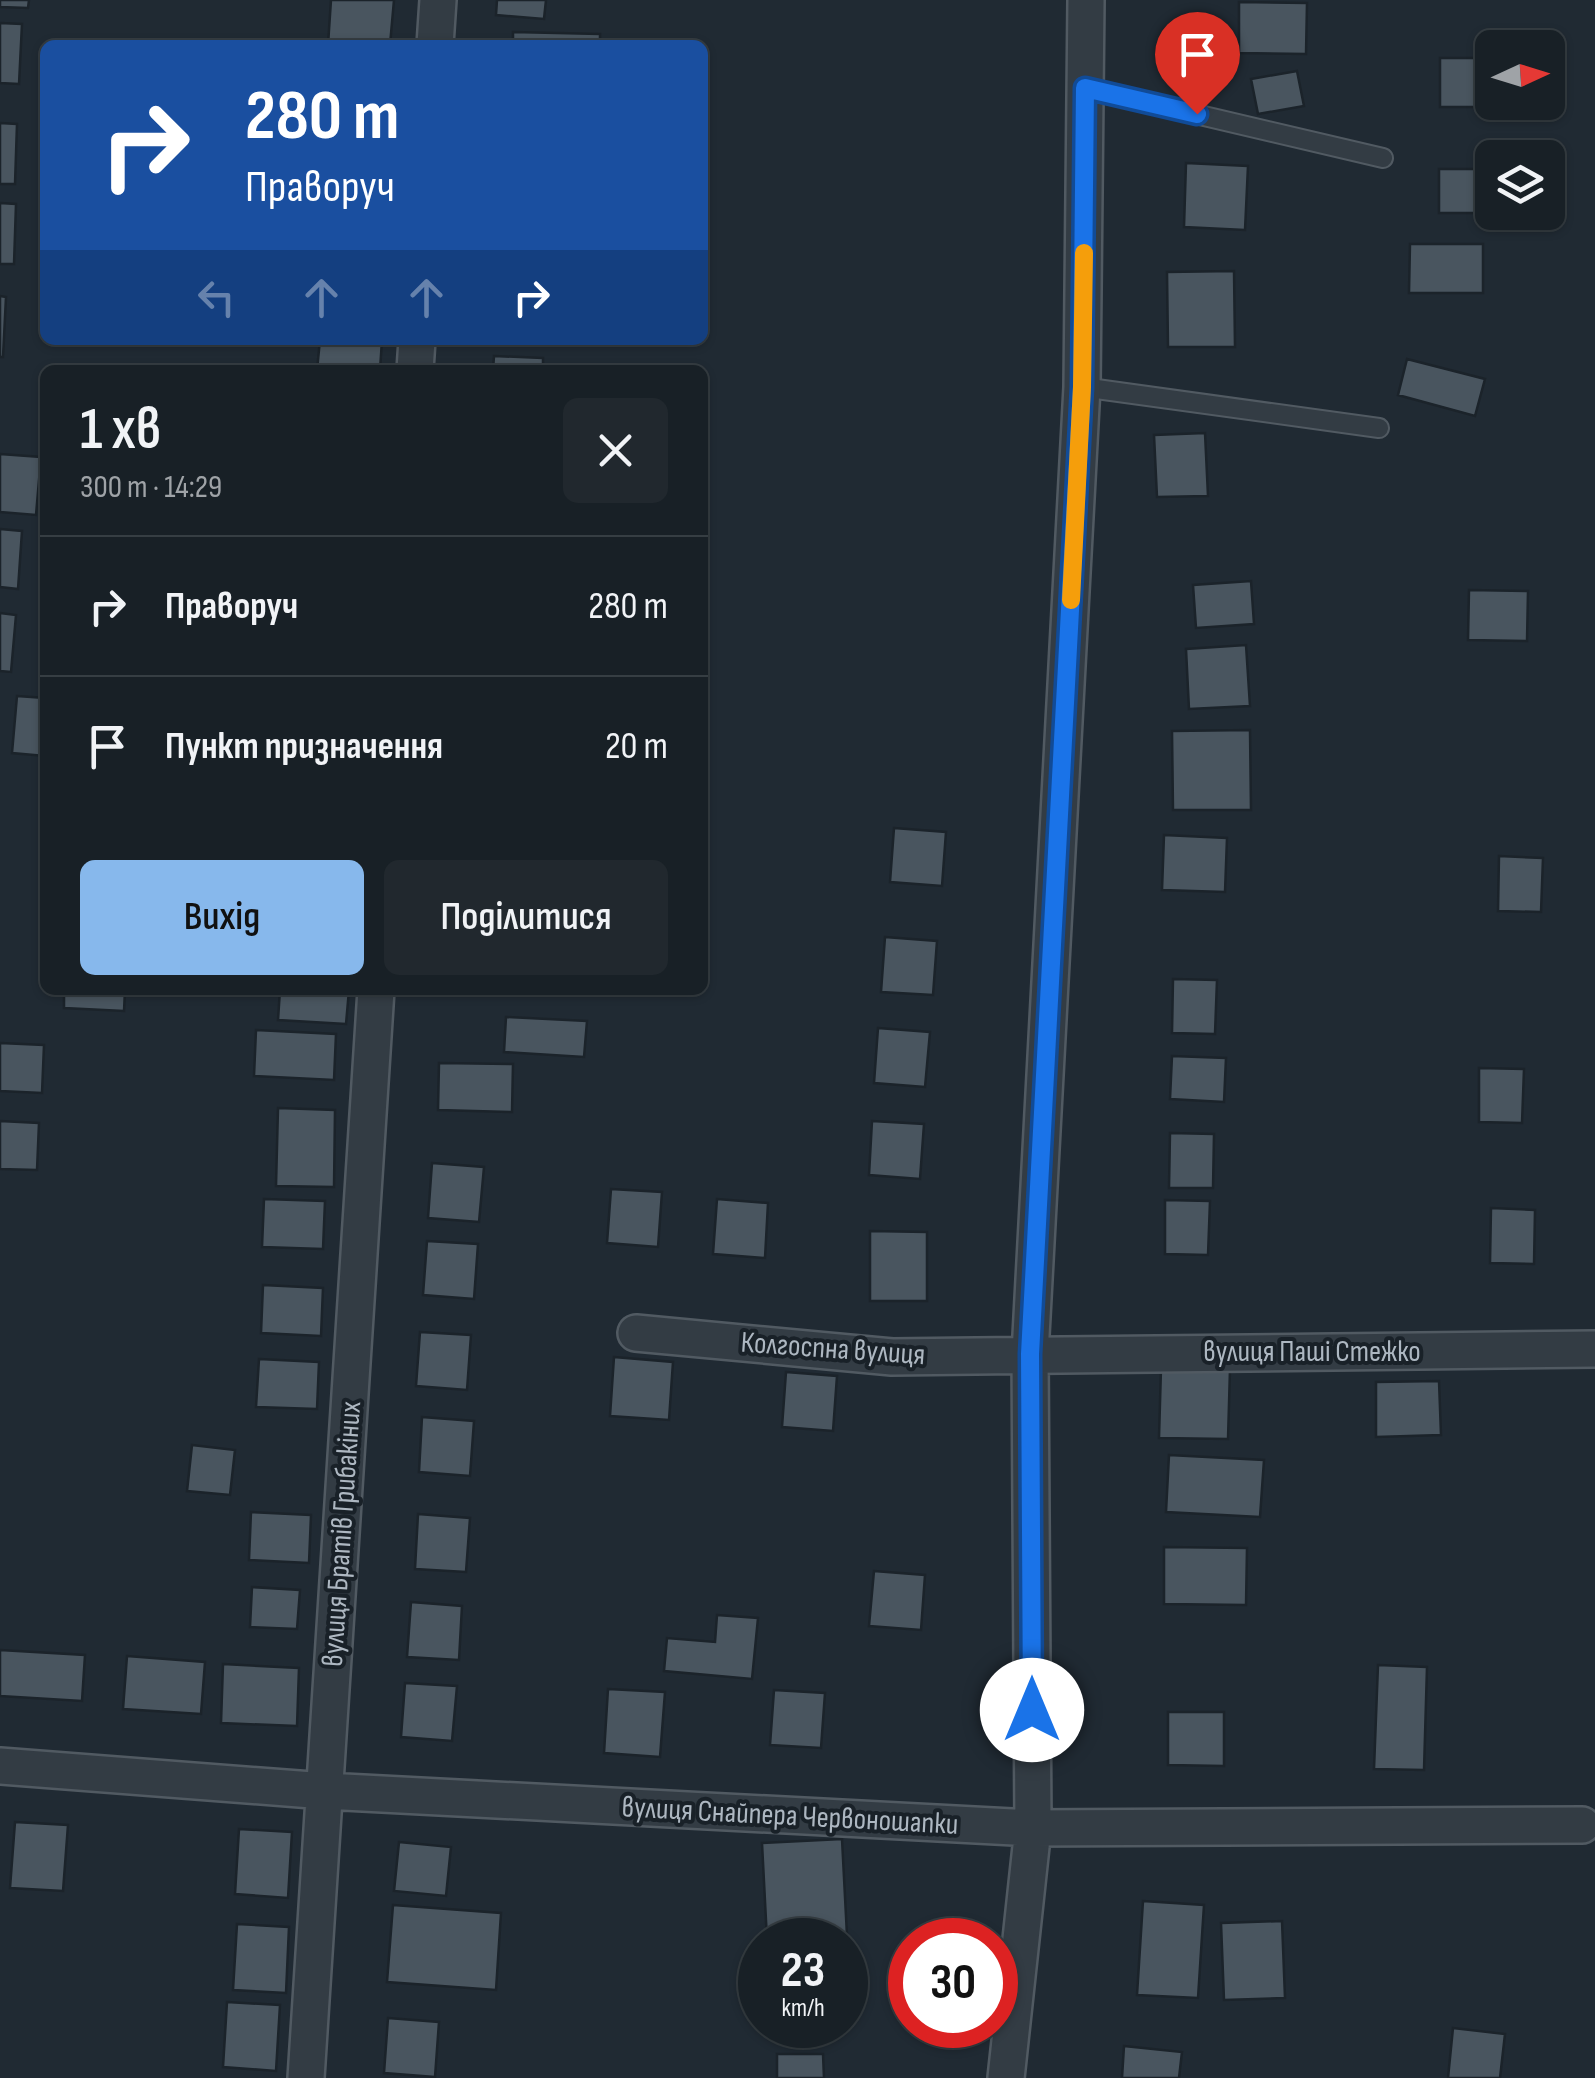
<!DOCTYPE html>
<html lang="uk">
<head>
<meta charset="utf-8">
<style>
	:root { --surface:#182026; --page:#21282e; --text:#f1f3f6; --muted:#9fa3a7; --line:#363e43; --accent:#87b8ec }
	body { margin:0; font-family:"Sofia Sans Condensed",sans-serif; background:var(--page); color:var(--text); height:100vh; display:flex; flex-direction:column; font-size:38px; white-space:nowrap }
	* { box-sizing:border-box; margin:0 }
	p { font-size:32px; color:var(--muted) }
	.icon { flex:none; width:55px; height:55px; fill:none; stroke:currentColor; stroke-width:2; stroke-linecap:round; stroke-linejoin:round }
	.map { position:relative; flex:1; overflow:hidden }
	.details { position:absolute; left:40px; top:365px; width:668px; height:630px; display:flex; flex-direction:column; background:var(--surface); border-radius:15px; box-shadow:0 2px 8px #0004,0 0 0 2px var(--line) }
	.details>* { flex:none }
	.top-card { position:absolute; left:40px; top:40px; width:668px; height:305px; border-radius:15px; box-shadow:0 2px 8px #0004,0 0 0 2px var(--line); background:#1a4fa0; color:#fff; overflow:hidden }
	.needle { width:65px; rotate:86deg }
	.fabs { position:absolute; left:1475px; top:30px; display:grid; gap:20px }
	.fabs a { display:grid; place-items:center; width:90px; height:90px; border-radius:15px; background:var(--surface); box-shadow:0 2px 8px #0004,0 0 0 2px var(--line); font-size:50px }
	.speed { position:absolute; left:738px; top:1918px; display:flex; gap:20px; font-size:50px; font-weight:700; text-align:center }
	.speed>* { display:grid; place-content:center; width:130px; height:130px; border-radius:50%; background:var(--surface); box-shadow:0 2px 8px #0004,0 0 0 2px var(--line); line-height:1 }
	.speed small { font-size:25px; font-weight:400 }
	.speed .limit { border:15px solid #d22; background:#fff; color:#111 }
	.pin { position:absolute; display:grid; place-items:center; width:85px; height:85px; color:#fff; margin:-102px -42px; border-radius:50% 50% 50% 0; rotate:-45deg; box-shadow:0 0 10px #0007 }
	.pin .icon { rotate:45deg }
	.me { position:absolute; width:110px; margin:-55px; rotate:0deg; stroke-linejoin:round; filter:drop-shadow(0 0 8px #0008) }
	.turn { display:flex; align-items:center; gap:35px; height:210px; padding:0 40px; font-size:45px }
	.turn .icon { width:130px; height:130px; stroke-width:2.5 }
	.turn b { display:block; font-size:70px; line-height:85px }
	.lanes { display:flex; align-items:center; height:95px; padding:0 40px; background:#0003; justify-content:center; gap:50px; direction:ltr }
	.lanes .off { opacity:.35 }
	.round { display:grid; place-items:center; flex:none; width:105px; height:105px; border-radius:15px; background:var(--page) }
	.headline { display:flex; align-items:center; justify-content:space-between; height:170px; padding:0 40px }
	h1 { font-size:60px; font-weight:600; line-height:75px }
	.action { display:flex; gap:20px; margin-top:auto; padding:20px 40px }
	.action a { flex:1; height:115px; border-radius:15px; background:var(--accent); color:#111; font-size:40px; font-weight:600; line-height:115px; text-align:center }
	.action a+a { background:var(--page); color:var(--text) }
	ul { padding:0; list-style:none }
	li { display:flex; align-items:center; gap:30px; height:140px; padding:0 40px; border-top:2px solid var(--line) }
	li div { flex:1 }
	li b { display:block; font-size:38px }
	li em { font-style:normal }
	.map>svg:first-child { display:block }
	.building { fill:#49555f; stroke:#1b232a; stroke-width:2.5 }
	.lines { fill:none; stroke-linecap:round; stroke-linejoin:round }
	.service-casing { stroke:#515a62; stroke-width:22 }
	.minor-casing { stroke:#515a62; stroke-width:40 }
	.service { stroke:#333c44; stroke-width:18 }
	.minor { stroke:#333c44; stroke-width:35 }
	.route-casing { stroke:#114b97; stroke-width:25 }
	.route { stroke:#1a73e8; stroke-width:18 }
	.slow { stroke:#f59e0b; stroke-width:18 }
	.labels { text-anchor:middle; dominant-baseline:central; stroke-width:8; stroke-linejoin:round; paint-order:stroke }
	.street-label { font-size:30px; fill:#adb7c1; stroke:#192128 }
</style>
</head>
<body>
<div class="map">
<svg width="1595" height="2078" viewBox="0 0 1595 2078">
	<rect width="100%" height="100%" fill="#202a33"/>
	<!-- building -->
	<path class="building" d="M0,0H29L28,8L0,7Z
		M331,0H394L390,45H328Z
		M497,0H546L544,19L496,15Z
		M1239,2L1307,3L1306,54L1239,53Z
		M0,23L22,24L19,84L0,83Z
		M513,32L600,34V45H513Z
		M1440,58H1492V102H1513V107H1440Z
		M1297,71L1304,106L1258,114L1251,79Z
		M0,123L17,124L15,184H0Z
		M1186,163L1248,166L1245,230L1184,227Z
		M1439,169H1492V213H1439Z
		M0,203L16,204L14,264H0Z
		M1410,244H1483V293H1409Z
		M1234,271L1235,347H1168L1167,272Z
		M0,296L6,297L3,357H0Z
		M320,340H382L380,370H317Z
		M481,340H530V344Z
		M494,356L543,358V370H493Z
		M1407,359L1485,379L1475,416L1398,395Z
		M1205,433L1208,496L1157,497L1154,435Z
		M0,454L41,457L36,515L0,512Z
		M0,529L22,531L18,589L0,587Z
		M1251,581L1254,624L1196,628L1193,585Z
		M1469,590L1528,591L1527,641L1468,640Z
		M0,613L16,615L11,672L0,671Z
		M1246,645L1250,706L1189,709L1186,649Z
		M17,696L45,698V756L12,753Z
		M1250,730L1251,810H1173L1172,731Z
		M894,828L946,832L942,886L890,882Z
		M1164,835L1227,838L1225,892L1162,890Z
		M1499,856L1543,858L1541,912L1498,911Z
		M885,937L937,941L933,995L881,992Z
		M1173,979L1217,980L1215,1034L1172,1033Z
		M64,990H125L124,1011L64,1008Z
		M280,990H349L346,1024L278,1020Z
		M506,1017L587,1021L584,1057L504,1052Z
		M878,1028L930,1032L925,1087L874,1083Z
		M256,1030L336,1034L334,1080L254,1076Z
		M0,1043L44,1045L42,1093L0,1091Z
		M1172,1056L1226,1058L1224,1102L1170,1099Z
		M439,1063L513,1064L512,1112L438,1110Z
		M1479,1068L1524,1069L1522,1123L1479,1122Z
		M278,1108L335,1110L334,1187L276,1186Z
		M0,1121L39,1123L37,1170L0,1169Z
		M872,1121L924,1124L920,1179L869,1175Z
		M1170,1133L1214,1134L1213,1188H1169Z
		M432,1163L484,1167L479,1222L428,1218Z
		M611,1189L662,1192L658,1247L607,1243Z
		M264,1199L325,1201L323,1249L262,1247Z
		M717,1199L768,1203L765,1258L713,1254Z
		M1165,1200L1210,1201L1208,1255L1165,1254Z
		M1491,1208L1535,1210L1534,1264L1490,1263Z
		M870,1231L927,1232V1301H870Z
		M427,1241L478,1244L474,1299L423,1295Z
		M263,1285L323,1288L321,1336L261,1333Z
		M420,1332L471,1335L467,1390L416,1386Z
		M614,1357L673,1362L669,1420L610,1416Z
		M259,1359L319,1362L317,1409L256,1407Z
		M1161,1368L1230,1369L1228,1439L1159,1438Z
		M786,1372L837,1376L833,1431L782,1427Z
		M1439,1381L1441,1435L1376,1437V1382Z
		M422,1417L474,1421L470,1476L419,1472Z
		M192,1445L235,1450L230,1495L187,1491Z
		M1169,1455L1264,1460L1260,1517L1166,1512Z
		M251,1512L311,1515L309,1563L249,1560Z
		M418,1514L470,1518L466,1572L415,1569Z
		M1164,1547L1247,1548L1246,1605L1164,1604Z
		M874,1571L925,1575L921,1630L869,1626Z
		M252,1587L300,1590L297,1629L250,1627Z
		M411,1602L462,1606L459,1660L407,1657Z
		M717,1615L758,1618L752,1679L664,1671L667,1638L715,1642Z
		M0,1650L85,1655L82,1701L0,1696Z
		M127,1656L205,1662L201,1714L123,1709Z
		M223,1664L299,1668L297,1726L221,1723Z
		M1378,1665L1427,1667L1424,1770L1374,1769Z
		M405,1683L457,1686L452,1741L401,1737Z
		M608,1689L665,1692L660,1757L604,1753Z
		M774,1690L825,1693L821,1748L770,1745Z
		M1168,1712H1224V1766L1168,1765Z
		M15,1822L68,1825L63,1891L10,1888Z
		M239,1829L292,1832L288,1898L235,1894Z
		M842,1839L848,1955H845V1940H767L762,1843Z
		M399,1842L451,1847L446,1896L394,1891Z
		M1143,1901L1204,1905L1198,1998L1137,1995Z
		M393,1905L501,1913L496,1990L387,1982Z
		M1282,1921L1285,1998L1224,2000L1221,1923Z
		M237,1924L289,1927L286,1993L233,1990Z
		M227,2002L280,2005L276,2071L223,2067Z
		M388,2018L439,2022L435,2077L384,2073Z
		M1453,2028L1505,2034L1500,2078H1448Z
		M1124,2046L1182,2052L1179,2078H1122Z
		M777,2054H823L824,2078H777Z"/>
	<g class="lines">
		<defs>
			<path id="service" d="M1085,88L1383,158
				M1082,387L1379,428"/>
			<path id="minor" d="M435,45L438,0
				M415,370L417,340
				M636,1333L892,1357L1595,1349
				M0,1766L325,1791L1033,1828L1582,1825
				M306,2078L376,990
				M1006,2078L1033,1828L1030,1354L1082,387L1086,0"/>
		</defs>
		<!-- service casing -->
		<use href="#service" class="service-casing"/>
		<!-- minor casing -->
		<use href="#minor" class="minor-casing"/>
		<!-- service -->
		<use href="#service" class="service"/>
		<!-- minor -->
		<use href="#minor" class="minor"/>
	</g>
	<g class="lines">
		<defs>
			<path id="route" d="M1032,1710L1030,1354L1082,387L1085,88L1197,114"/>
		</defs>
		<!-- route casing -->
		<use href="#route" class="route-casing"/>
		<!-- route -->
		<use href="#route" class="route"/>
		<!-- slow -->
		<path class="slow" d="M1071,600L1082,387L1084,253"/>
	</g>
	<g class="labels">
		<!-- street labels -->
		<g class="street-label">
			<text transform="translate(833 1349) rotate(4)">Колгоспна вулиця</text>
			<text x="1312" y="1352">вулиця Паші Стежко</text>
			<text transform="translate(342 1534) rotate(-86)">вулиця Братів Грибакіних</text>
			<text transform="translate(790 1816) rotate(3)">вулиця Снайпера Червоношапки</text>
		</g>
	</g>
</svg>
<div class="fabs">
<a><svg class="needle" viewBox="-14 -14 28 28"><path d="M0-13l5 13h-10z" fill="#e53935"/><path d="M0 13l5-13h-10z" fill="#9fa3a7"/></svg></a>
<a><svg class="icon" aria-label="layers" viewBox="0 0 24 24"><path d="M12 4l9 5-9 5-9-5zM3 14l9 5 9-5"/></svg></a>
</div>
<div class="speed"><div>23<small>km/h</small></div><div class="limit">30</div></div>
<div class="pin" style="left:1197px;top:114px;background:#d93025"><svg class="icon" aria-label="arrive" viewBox="0 0 24 24"><path d="M6 21V4h12l-3 4 3 4H6"/></svg></div>
<svg class="me" style="left:1032px;top:1710px" viewBox="-20 -20 40 40"><circle r="19" fill="#fff"/><path d="M0-13L10 11 0 6-10 11z" fill="#1a73e8"/></svg>
<div class="top-card">
<div class="turn"><svg class="icon" aria-label="right" viewBox="0 0 24 24"><path d="M7 20v-9h11M14 6l5 5-5 5"/></svg><div><b>280 m</b>Праворуч</div></div>
<div class="lanes"><svg class="icon off" aria-label="left" viewBox="0 0 24 24"><path d="M17 20v-9H6M10 6l-5 5 5 5"/></svg><svg class="icon off" aria-label="ahead" viewBox="0 0 24 24"><path d="M12 20V5M6 11l6-6 6 6"/></svg><svg class="icon off" aria-label="ahead" viewBox="0 0 24 24"><path d="M12 20V5M6 11l6-6 6 6"/></svg><svg class="icon" aria-label="right" viewBox="0 0 24 24"><path d="M7 20v-9h11M14 6l5 5-5 5"/></svg></div>
</div>
<section class="details">
<div class="headline"><div><h1>1 хв</h1><p>300 m · 14:29</p></div><a class="round"><svg class="icon" aria-label="close" viewBox="0 0 24 24"><path d="M6 6l12 12M18 6L6 18"/></svg></a></div>
<ul>
<li><svg class="icon" aria-label="right" viewBox="0 0 24 24"><path d="M7 20v-9h11M14 6l5 5-5 5"/></svg><div><b>Праворуч</b></div><em>280 m</em></li>
<li><svg class="icon" aria-label="arrive" viewBox="0 0 24 24"><path d="M6 21V4h12l-3 4 3 4H6"/></svg><div><b>Пункт призначення</b></div><em>20 m</em></li>
</ul>
<div class="action"><a>Вихід</a><a>Поділитися</a></div>
</section>
</div>
</body>
</html>
